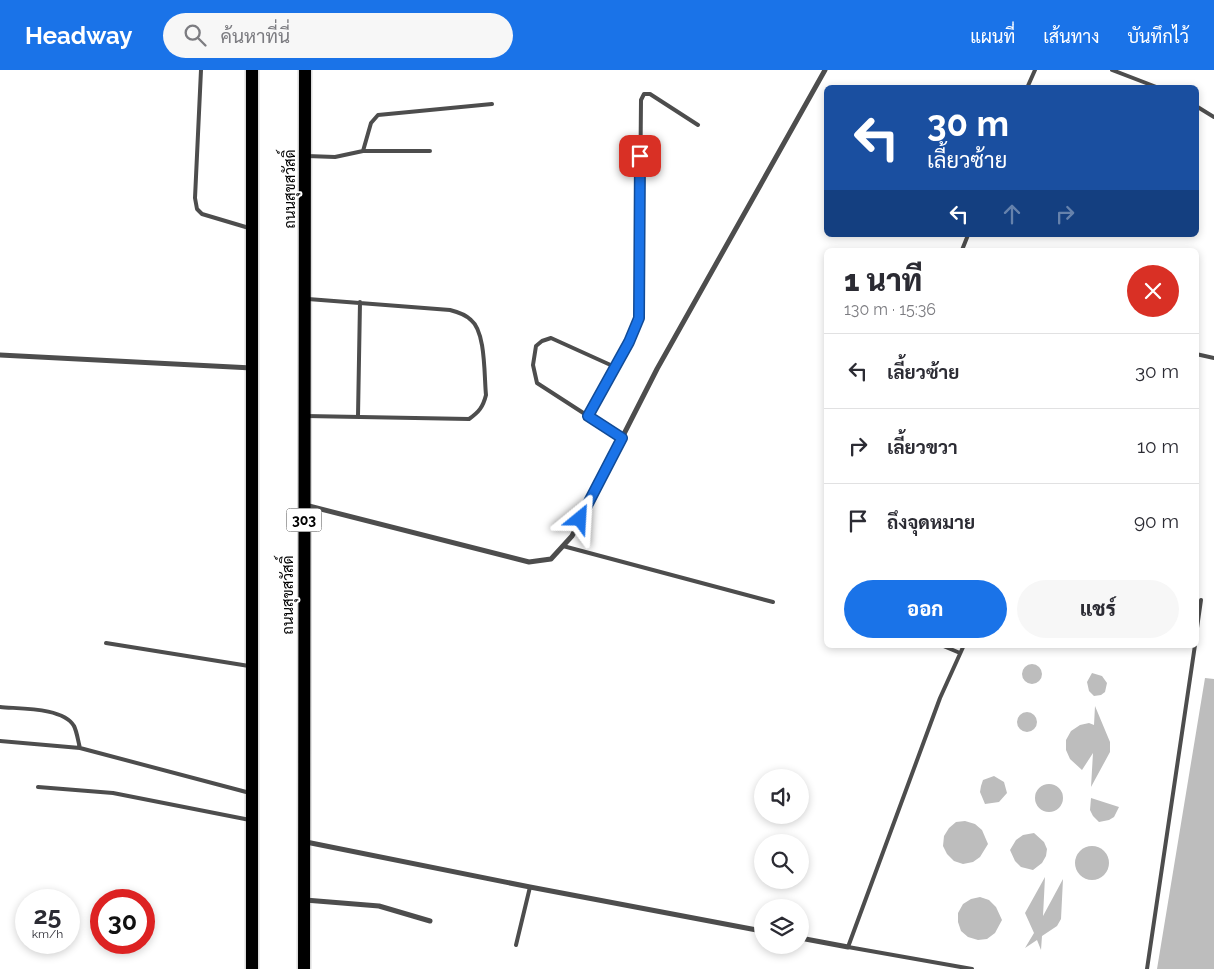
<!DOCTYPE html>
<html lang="th">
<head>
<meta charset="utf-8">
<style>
	:root { --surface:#fff; --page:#f7f7f7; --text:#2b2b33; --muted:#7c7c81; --line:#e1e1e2; --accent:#1a73e8 }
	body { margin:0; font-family:Raleway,Sarabun,sans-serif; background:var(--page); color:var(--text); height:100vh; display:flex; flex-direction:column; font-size:19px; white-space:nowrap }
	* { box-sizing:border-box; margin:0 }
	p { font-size:16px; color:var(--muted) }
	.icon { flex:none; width:28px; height:28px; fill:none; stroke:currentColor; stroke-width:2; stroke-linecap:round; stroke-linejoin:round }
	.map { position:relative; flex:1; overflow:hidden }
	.details { position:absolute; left:824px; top:178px; width:375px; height:400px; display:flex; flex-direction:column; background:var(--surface); border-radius:8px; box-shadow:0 2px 8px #0003 }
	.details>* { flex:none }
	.banner { position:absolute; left:824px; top:15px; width:375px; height:152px; border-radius:8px; box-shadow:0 2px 8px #0003; background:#1a4fa0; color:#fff; overflow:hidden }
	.controls { position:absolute; left:754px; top:699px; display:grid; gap:10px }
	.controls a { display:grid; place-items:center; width:55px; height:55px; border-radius:50%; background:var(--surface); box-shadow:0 2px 8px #0003; font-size:25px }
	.speed { position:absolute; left:15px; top:819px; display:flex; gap:10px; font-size:25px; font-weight:700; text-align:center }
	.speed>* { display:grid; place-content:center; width:65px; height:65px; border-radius:50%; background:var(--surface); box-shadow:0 2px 8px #0003; line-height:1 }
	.speed small { font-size:12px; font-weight:400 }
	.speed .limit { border:8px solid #d22; background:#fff; color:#111 }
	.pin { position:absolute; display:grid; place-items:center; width:42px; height:42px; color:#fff; margin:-21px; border-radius:10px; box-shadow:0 2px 8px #0006 }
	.me { position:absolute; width:55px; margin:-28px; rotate:27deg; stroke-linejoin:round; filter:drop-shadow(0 0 4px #0008) }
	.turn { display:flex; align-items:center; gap:18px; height:105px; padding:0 20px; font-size:22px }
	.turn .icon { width:65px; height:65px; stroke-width:2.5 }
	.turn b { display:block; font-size:35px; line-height:42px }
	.lanes { display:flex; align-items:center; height:48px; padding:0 20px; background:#0003; justify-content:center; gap:25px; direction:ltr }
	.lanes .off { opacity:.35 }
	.round { display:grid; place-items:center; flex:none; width:52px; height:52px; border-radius:26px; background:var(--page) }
	.overview { display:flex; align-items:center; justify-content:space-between; height:85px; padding:0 20px }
	h1 { font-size:30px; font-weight:800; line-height:38px }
	.action { display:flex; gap:10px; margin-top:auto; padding:10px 20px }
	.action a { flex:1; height:58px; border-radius:30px; background:var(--accent); color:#fff; font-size:20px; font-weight:800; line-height:58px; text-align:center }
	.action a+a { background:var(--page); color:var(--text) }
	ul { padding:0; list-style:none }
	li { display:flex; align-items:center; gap:15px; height:75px; padding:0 20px; border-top:1px solid var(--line) }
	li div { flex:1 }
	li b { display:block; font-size:19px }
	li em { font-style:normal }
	header { display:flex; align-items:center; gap:30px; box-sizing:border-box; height:70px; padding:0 25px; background:var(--accent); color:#fff }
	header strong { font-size:24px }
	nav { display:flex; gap:28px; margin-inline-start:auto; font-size:18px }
	.search { width:350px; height:45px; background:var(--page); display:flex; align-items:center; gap:12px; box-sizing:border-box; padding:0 18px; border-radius:28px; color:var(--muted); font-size:19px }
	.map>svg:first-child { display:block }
	.building { fill:#bdbdbd }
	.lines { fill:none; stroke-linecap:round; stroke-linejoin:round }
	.primary-casing { stroke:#dbdbdb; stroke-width:15 }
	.service { stroke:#4d4d4d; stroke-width:4 }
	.minor { stroke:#4d4d4d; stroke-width:5 }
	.primary { stroke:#000; stroke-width:12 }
	.route-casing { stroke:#114b97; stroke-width:12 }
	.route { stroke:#1a73e8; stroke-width:9 }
	.labels { text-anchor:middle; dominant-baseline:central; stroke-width:4; stroke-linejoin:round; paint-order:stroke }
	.shield { fill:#fff; stroke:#4c4c4c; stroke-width:1 }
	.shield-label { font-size:14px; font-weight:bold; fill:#000 }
	.street-label { font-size:15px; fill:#000; stroke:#fff }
</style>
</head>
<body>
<header>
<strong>Headway</strong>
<div class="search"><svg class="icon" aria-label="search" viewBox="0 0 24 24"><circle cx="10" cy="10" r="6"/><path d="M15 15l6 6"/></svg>ค้นหาที่นี่</div>
<nav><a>แผนที่</a><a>เส้นทาง</a><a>บันทึกไว้</a></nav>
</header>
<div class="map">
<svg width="1214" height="899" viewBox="0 0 1214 899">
	<rect width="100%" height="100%" fill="#fff"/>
	<!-- building -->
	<path class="building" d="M1022 604a10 10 0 1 1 20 0a10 10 0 1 1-20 0Z
		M1092,603L1102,606L1107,613L1105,622L1101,625L1094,626L1089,621L1087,612Z
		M1205,608L1214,609V899H1157Z
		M1095,636L1110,672V682L1091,717L1093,683L1082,700L1070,689L1066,680V670L1071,661L1080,655L1089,653L1094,655Z
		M1017 652a10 10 0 1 1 20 0a10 10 0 1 1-20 0Z
		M994,706L1004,712L1007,723L999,732L985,734L980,722L981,716L983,710Z
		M1035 728a14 14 0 1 1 28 0a14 14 0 1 1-28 0Z
		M1091,728L1119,737L1114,747L1109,750L1099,752L1093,746L1090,740Z
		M965,751L975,754L982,760L988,774L980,787L973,792L963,794L954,791L947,784L943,776L944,766L949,758L956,752Z
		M1034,763L1044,772L1047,779L1046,786L1042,793L1033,800L1021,797L1015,791L1010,780L1016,770L1023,765Z
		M1075 793a17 17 0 1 1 34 0a17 17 0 1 1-34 0Z
		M1045,807L1043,846L1063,809L1061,849L1057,856L1042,866L1041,880L1037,870L1025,878L1034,863L1025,843Z
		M980,827L989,830L996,837L1002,850L995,863L987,869L978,870L968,867L961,861L958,852V843L963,834L971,829Z"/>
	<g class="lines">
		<defs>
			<path id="primary" d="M252,899V0
				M304,899L305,0"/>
		</defs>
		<!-- primary casing -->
		<use href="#primary" class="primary-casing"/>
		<!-- service -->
		<path class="service" d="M201,0L195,128L197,139L202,144L249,158
			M1112,0L1159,18
			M1027,18L1035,0
			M1196,36L1214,47
			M363,81H430
			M307,86L335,87L363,81L371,53L378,45L492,34
			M962,180L968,165
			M1196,284L1214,288
			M615,297L551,268L542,271L536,276L533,295L537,313L622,368
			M306,346L469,349C479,342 483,337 486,325C484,306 486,262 471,250C465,244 458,242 450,240L308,229
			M358,346L360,232
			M588,346L629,272L639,248L641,30L644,24H650L698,55
			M563,476L773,532
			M1196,565L1201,530
			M106,573L249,596
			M941,575L960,583
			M964,575L940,628L848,877L972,899
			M0,637C19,639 63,637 74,656C77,662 78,671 80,678
			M0,671L80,678L250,723
			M38,717L113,723L250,750
			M516,875L530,817
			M1147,899L1195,575"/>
		<!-- minor -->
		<path class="minor" d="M0,285L252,298
			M305,435L529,492L551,489L572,466L657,299L825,0
			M306,772L530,817L762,861
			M305,830L379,836L430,851
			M800,868L848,877"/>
		<!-- primary -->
		<use href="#primary" class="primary"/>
	</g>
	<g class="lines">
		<defs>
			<path id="route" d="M580,449L622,368L588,346L629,272L639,248L640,86"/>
		</defs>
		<!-- route casing -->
		<use href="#route" class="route-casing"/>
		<!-- route -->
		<use href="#route" class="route"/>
	</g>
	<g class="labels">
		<!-- shield labels -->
		<rect class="shield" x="286.5" y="438.5" width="35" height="23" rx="4"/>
		<g class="shield-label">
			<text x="304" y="450">303</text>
		</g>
		<!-- street labels -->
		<g class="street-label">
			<text transform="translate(290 119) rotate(-90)">ถนนสุขสวัสดิ์</text>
			<text transform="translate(288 525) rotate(-90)">ถนนสุขสวัสดิ์</text>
		</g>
	</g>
</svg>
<div class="controls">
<a><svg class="icon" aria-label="sound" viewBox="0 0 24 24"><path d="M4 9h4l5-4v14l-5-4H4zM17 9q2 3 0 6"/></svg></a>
<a><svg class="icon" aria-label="search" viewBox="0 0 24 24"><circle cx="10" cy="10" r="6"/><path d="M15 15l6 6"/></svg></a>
<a><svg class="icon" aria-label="layers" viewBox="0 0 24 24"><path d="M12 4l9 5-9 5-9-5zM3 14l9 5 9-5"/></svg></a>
</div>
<div class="speed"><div>25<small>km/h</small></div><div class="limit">30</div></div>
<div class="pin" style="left:640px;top:86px;background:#d93025"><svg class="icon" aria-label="arrive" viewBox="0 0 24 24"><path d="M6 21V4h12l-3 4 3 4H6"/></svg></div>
<svg class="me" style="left:580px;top:449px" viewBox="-20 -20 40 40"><path d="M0-17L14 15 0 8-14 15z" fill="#1a73e8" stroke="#fff" stroke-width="4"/></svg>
<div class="banner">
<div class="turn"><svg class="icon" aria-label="left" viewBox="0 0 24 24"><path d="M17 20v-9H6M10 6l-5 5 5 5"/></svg><div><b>30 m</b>เลี้ยวซ้าย</div></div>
<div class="lanes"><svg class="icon" aria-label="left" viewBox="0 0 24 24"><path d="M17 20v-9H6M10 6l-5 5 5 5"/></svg><svg class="icon off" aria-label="ahead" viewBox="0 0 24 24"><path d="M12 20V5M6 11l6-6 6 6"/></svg><svg class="icon off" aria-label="right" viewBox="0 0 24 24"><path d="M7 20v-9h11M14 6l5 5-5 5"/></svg></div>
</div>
<section class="details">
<div class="overview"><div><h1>1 นาที</h1><p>130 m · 15:36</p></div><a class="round" style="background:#d93025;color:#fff"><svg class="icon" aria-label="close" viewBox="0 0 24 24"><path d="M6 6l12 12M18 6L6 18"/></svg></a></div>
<ul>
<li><svg class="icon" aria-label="left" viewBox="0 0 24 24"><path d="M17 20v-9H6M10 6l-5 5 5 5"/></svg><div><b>เลี้ยวซ้าย</b></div><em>30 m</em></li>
<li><svg class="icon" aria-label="right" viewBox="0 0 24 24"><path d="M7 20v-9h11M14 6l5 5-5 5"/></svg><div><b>เลี้ยวขวา</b></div><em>10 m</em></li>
<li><svg class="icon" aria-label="arrive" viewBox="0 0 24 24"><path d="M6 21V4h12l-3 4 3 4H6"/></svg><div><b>ถึงจุดหมาย</b></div><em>90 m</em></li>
</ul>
<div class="action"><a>ออก</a><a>แชร์</a></div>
</section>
</div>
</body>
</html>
